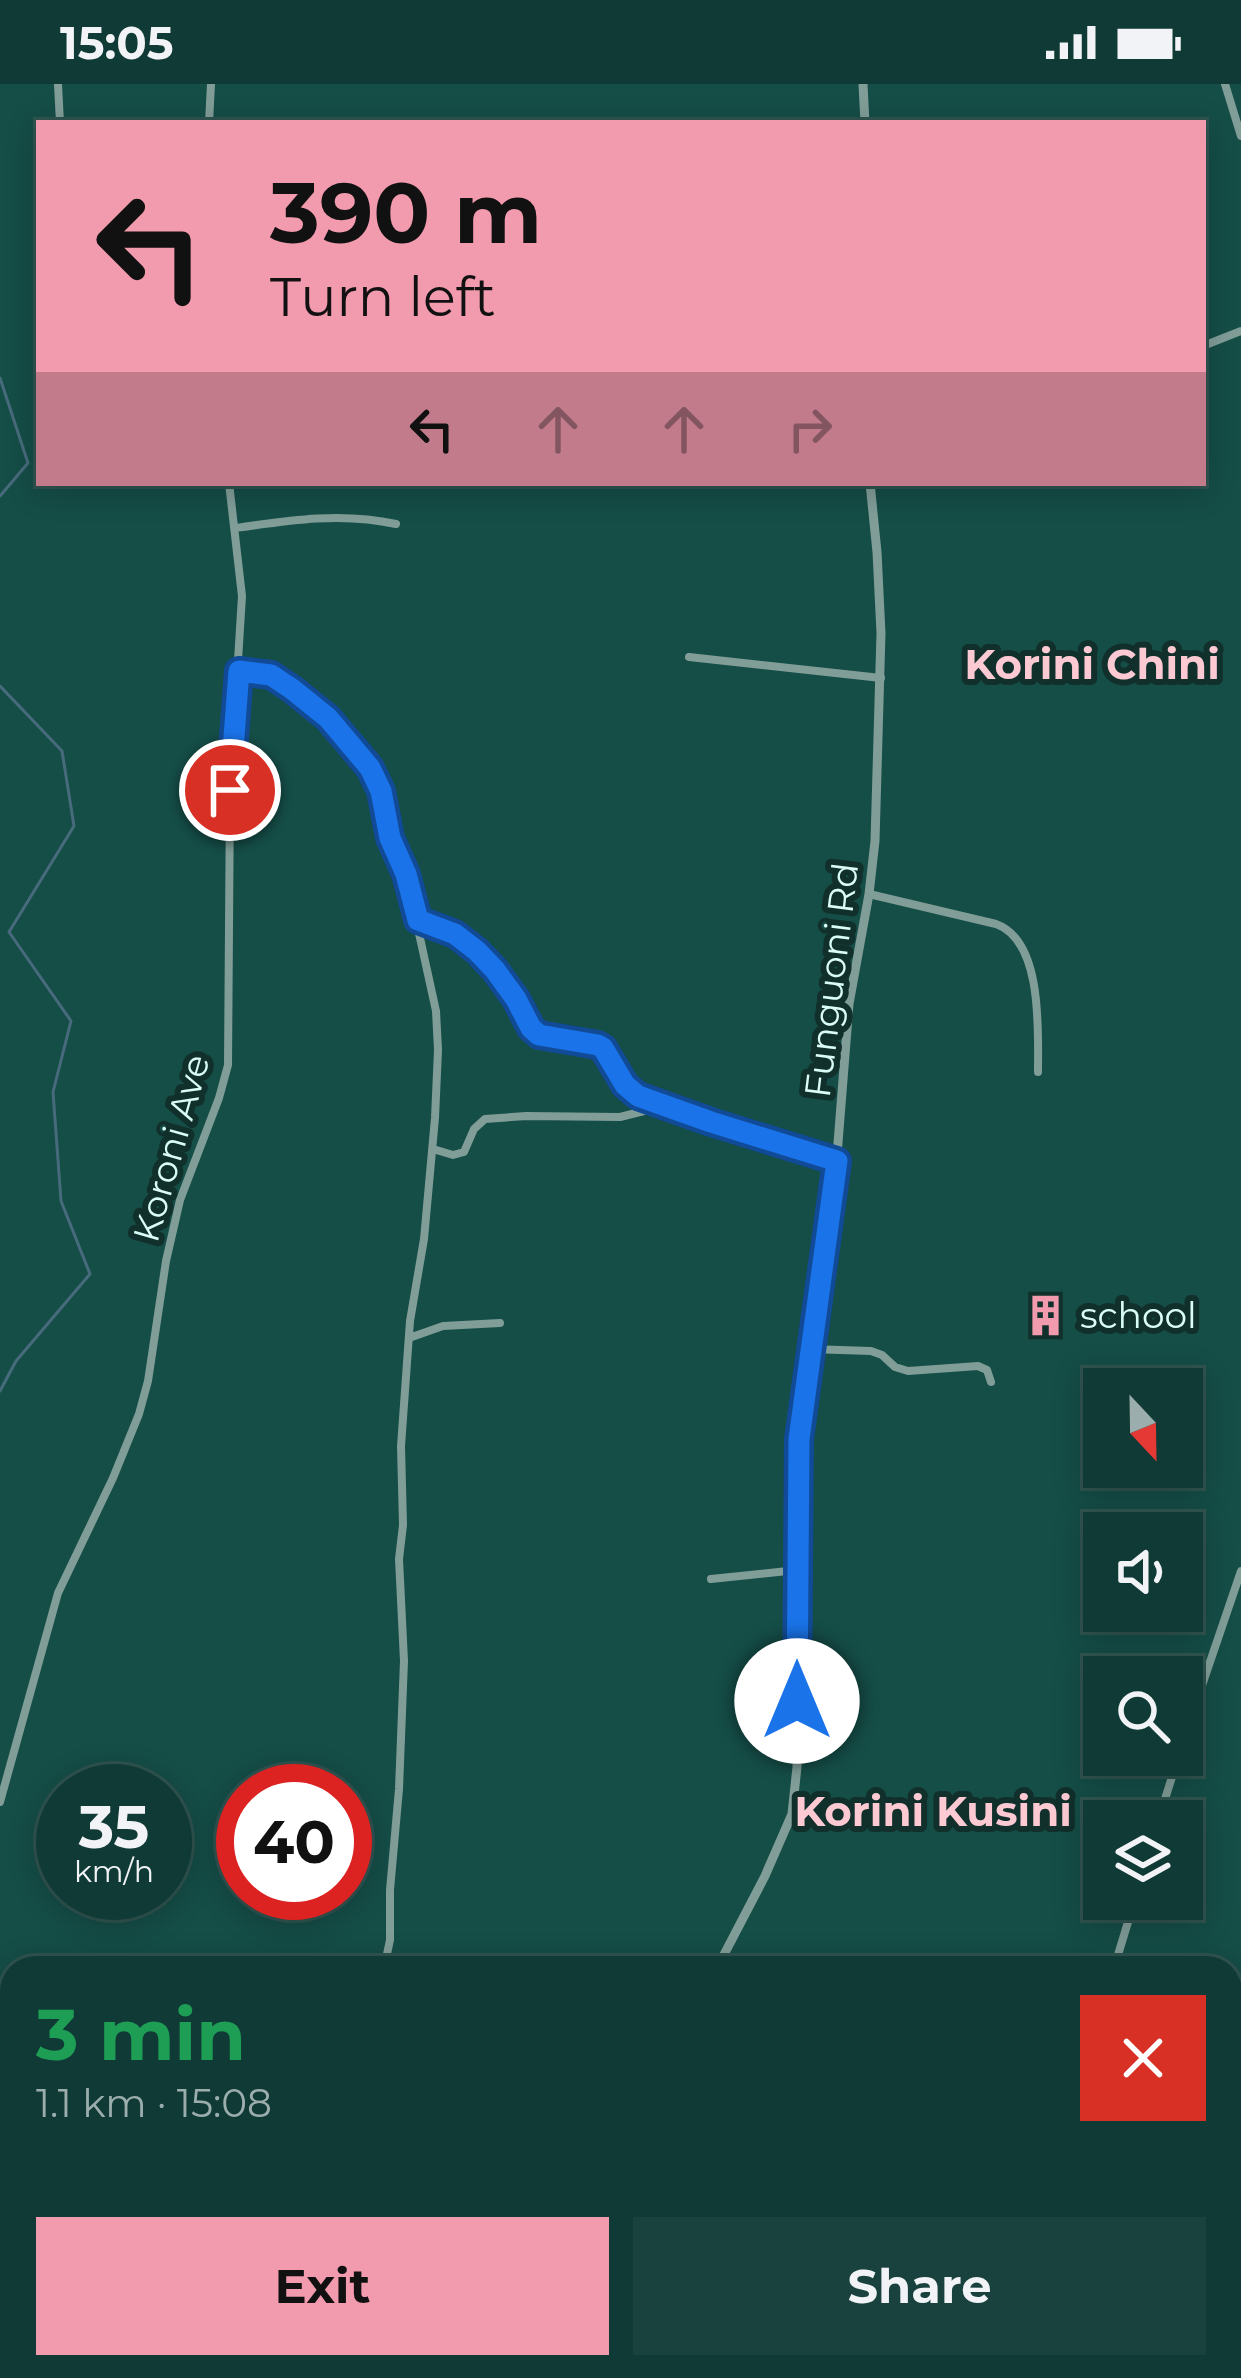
<!DOCTYPE html>
<html lang="en">
<head>
<meta charset="utf-8">
<style>
	:root { --surface:#103a35; --page:#19413d; --text:#f1f3f6; --muted:#9cadad; --line:#305450; --accent:#f29aae }
	body { margin:0; font-family:Montserrat,sans-serif; background:var(--page); color:var(--text); height:100vh; display:flex; flex-direction:column; font-size:45px; white-space:nowrap }
	* { box-sizing:border-box; margin:0 }
	p { font-size:39px; color:var(--muted) }
	.icon { flex:none; width:66px; height:66px; fill:none; stroke:currentColor; stroke-width:2; stroke-linecap:round; stroke-linejoin:round }
	.map { position:relative; flex:1; overflow:hidden }
	.side { position:absolute; left:0px; top:1872px; width:1242px; height:423px; display:flex; flex-direction:column; background:var(--surface); border-radius:36px 36px 0 0; box-shadow:0 6px 30px #0003,0 0 0 3px var(--line) }
	.side>* { flex:none }
	.hud { position:absolute; left:36px; top:36px; width:1170px; height:366px; border-radius:0px; box-shadow:0 6px 30px #0003,0 0 0 3px var(--line); background:#f29aae; color:#111; overflow:hidden }
	.needle { width:78px; rotate:158deg }
	.fabs { position:absolute; left:1083px; top:1284px; display:grid; gap:24px }
	.fabs a { display:grid; place-items:center; width:120px; height:120px; border-radius:0px; background:var(--surface); box-shadow:0 6px 30px #0003,0 0 0 3px var(--line); font-size:60px }
	.speed { position:absolute; left:36px; top:1680px; display:flex; gap:24px; font-size:60px; font-weight:700; text-align:center }
	.speed>* { display:grid; place-content:center; width:156px; height:156px; border-radius:50%; background:var(--surface); box-shadow:0 6px 30px #0003,0 0 0 3px var(--line); line-height:1 }
	.speed small { font-size:30px; font-weight:400 }
	.speed .limit { border:18px solid #d22; background:#fff; color:#111 }
	.pin { position:absolute; display:grid; place-items:center; width:102px; height:102px; color:#fff; margin:-51px; border:6px solid #fff; border-radius:50%; box-shadow:0 3px 12px #0007 }
	.me { position:absolute; width:132px; margin:-66px; rotate:0deg; stroke-linejoin:round; filter:drop-shadow(0 0 9px #0008) }
	.turn { display:flex; align-items:center; gap:42px; height:252px; padding:0 36px; font-size:54px }
	.turn .icon { width:156px; height:156px; stroke-width:2.5 }
	.turn b { display:block; font-size:84px; line-height:102px }
	.lanes { display:flex; align-items:center; height:114px; padding:0 36px; background:#0003; justify-content:center; gap:60px; direction:ltr }
	.lanes .off { opacity:.35 }
	.round { display:grid; place-items:center; flex:none; width:126px; height:126px; border-radius:0px; background:var(--page) }
	.summary { display:flex; align-items:center; justify-content:space-between; height:204px; padding:0 36px }
	h1 { font-size:72px; font-weight:700; line-height:90px; color:#1e9e55 }
	.cta { display:flex; gap:24px; margin-top:auto; padding:24px 36px }
	.cta a { flex:1; height:138px; border-radius:0px; background:var(--accent); color:#111; font-size:48px; font-weight:700; line-height:138px; text-align:center }
	.cta a+a { background:var(--page); color:var(--text) }
	.status { display:flex; justify-content:space-between; align-items:center; height:84px; padding:0 60px; background:var(--surface); direction:ltr }
	.status svg { height:33px; fill:currentColor }
	.map>svg:first-child { display:block }
	.lines { fill:none; stroke-linecap:round; stroke-linejoin:round }
	.stream { stroke:#476b7c; stroke-width:3 }
	.minor { stroke:#809d98; stroke-width:8 }
	.tertiary { stroke:#809d98; stroke-width:9 }
	.route-casing { stroke:#114b97; stroke-width:30 }
	.route { stroke:#1a73e8; stroke-width:21 }
	.labels { text-anchor:middle; dominant-baseline:central; stroke-width:12; stroke-linejoin:round; paint-order:stroke }
	.street-label { font-size:36px; fill:#dafdf7; stroke:#112f2b }
	.poi-label { font-size:36px; fill:#dafdf7; stroke:#112f2b; text-anchor:start }
	.quarter-label { font-size:42px; font-weight:bold; fill:#fdcad4; stroke:#112f2b }
</style>
</head>
<body>
<div class="status"><b>15:05</b><svg viewBox="0 0 49 12"><path d="M0 12V9h3v3zM5 12V6h3v6zM10 12V3h3v9zM15 12V0h3v12zM26 1h20v11H26zM47 4h2v5h-2z"/></svg></div>
<div class="map">
<svg width="1241" height="2294" viewBox="0 0 1241 2294">
	<rect width="100%" height="100%" fill="#154d47"/>
	<g class="lines">
		<!-- stream -->
		<path class="stream" d="M0,294L28,379L0,412
			M0,602L62,667L74,742L9,848L71,937L53,1008L61,1117L90,1190L16,1277L0,1307"/>
		<!-- minor -->
		<path class="minor" d="M58,0L60,39
			M1225,0L1241,52
			M209,39L211,0
			M1203,262L1241,247
			M236,444C290,436 342,428 396,440
			M689,573L881,594
			M239,588L271,591L287,601L328,635L370,684L381,707L390,754L406,790L436,927L438,966L435,1034L424,1155L410,1237L401,1362L403,1441L399,1475L404,1577L399,1705L390,1806V1856L384,1884
			M869,810L996,840C1043,857 1038,947 1038,988
			M418,836C465,850 485,873 514,912C523,924 526,944 541,951C557,959 581,958 598,961L603,964L625,1001L638,1012L837,1077
			M433,1065L453,1071L464,1068L474,1045L485,1035L526,1032L620,1033L664,1022
			M409,1254L443,1242L500,1239
			M809,1265L871,1267L882,1271L895,1283L908,1287L978,1282L987,1286L991,1298
			M711,1495L797,1486
			M1182,1660L1241,1487
			M0,1718L58,1509L113,1394L139,1330L148,1297L166,1177L180,1116L219,1014L228,981L230,706L242,512L229,399
			M1158,1737L1179,1671
			M1114,1884L1135,1815
			M1230,1967L1241,1951
			M1230,2168H1241
			M403,2283V2294
			M748,2294L749,2283
			M949,2294L954,2283
			M1181,2294L1182,2283"/>
		<!-- tertiary -->
		<path class="tertiary" d="M863,0L865,39
			M717,1884L765,1792L792,1730L797,1683L799,1355L809,1265L833,1122L849,920L869,810L875,757L881,549L877,468L870,399
			M611,2294V2283"/>
	</g>
	<g class="lines">
		<defs>
			<path id="route" d="M230,706L239,587L271,591L292,605L328,634L370,684L381,707L390,754L406,790L418,836L455,850L477,867L495,886L516,915L531,944L539,951L598,961L603,964L625,1001L638,1012L711,1038L837,1077L799,1355L797,1617"/>
		</defs>
		<!-- route casing -->
		<use href="#route" class="route-casing"/>
		<!-- route -->
		<use href="#route" class="route"/>
	</g>
	<!-- icons -->
	<defs>
		<symbol id="building-bare" viewBox="-9 -9 18 18"><path d="M-4-6H4V6H1V3H-1V6H-4ZM-2.5-4.3h1.7v1.8h-1.7ZM.8-4.3h1.7v1.8H.8ZM-2.5-1h1.7V.8h-1.7ZM.8-1h1.7V.8H.8Z" fill="#f29aae" stroke="#112f2b" stroke-width="2.5" paint-order="stroke"/></symbol>
	</defs>
	<g fill-rule="evenodd">
		<use href="#building-bare" x="1016" y="1202" width="59" height="59"/>
	</g>
	<g class="labels">
		<!-- street labels -->
		<g class="street-label">
			<text transform="translate(831 896) rotate(-83)">Funguoni Rd</text>
			<text transform="translate(171 1064) rotate(-74)">Koroni Ave</text>
		</g>
		<!-- poi labels -->
		<g class="poi-label">
			<text x="1080" y="1231">school</text>
		</g>
		<!-- quarter labels -->
		<g class="quarter-label">
			<text x="1092" y="580">Korini Chini</text>
			<text x="933" y="1727">Korini Kusini</text>
		</g>
	</g>
</svg>
<div class="fabs">
<a><svg class="needle" viewBox="-14 -14 28 28"><path d="M0-13l5 13h-10z" fill="#e53935"/><path d="M0 13l5-13h-10z" fill="#9cadad"/></svg></a>
<a><svg class="icon" aria-label="sound" viewBox="0 0 24 24"><path d="M4 9h4l5-4v14l-5-4H4zM17 9q2 3 0 6"/></svg></a>
<a><svg class="icon" aria-label="search" viewBox="0 0 24 24"><circle cx="10" cy="10" r="6"/><path d="M15 15l6 6"/></svg></a>
<a><svg class="icon" aria-label="layers" viewBox="0 0 24 24"><path d="M12 4l9 5-9 5-9-5zM3 14l9 5 9-5"/></svg></a>
</div>
<div class="speed"><div>35<small>km/h</small></div><div class="limit">40</div></div>
<div class="pin" style="left:230px;top:706px;background:#d93025"><svg class="icon" aria-label="arrive" viewBox="0 0 24 24"><path d="M6 21V4h12l-3 4 3 4H6"/></svg></div>
<svg class="me" style="left:797px;top:1617px" viewBox="-20 -20 40 40"><circle r="19" fill="#fff"/><path d="M0-13L10 11 0 6-10 11z" fill="#1a73e8"/></svg>
<div class="hud">
<div class="turn"><svg class="icon" aria-label="left" viewBox="0 0 24 24"><path d="M17 20v-9H6M10 6l-5 5 5 5"/></svg><div><b>390 m</b>Turn left</div></div>
<div class="lanes"><svg class="icon" aria-label="left" viewBox="0 0 24 24"><path d="M17 20v-9H6M10 6l-5 5 5 5"/></svg><svg class="icon off" aria-label="ahead" viewBox="0 0 24 24"><path d="M12 20V5M6 11l6-6 6 6"/></svg><svg class="icon off" aria-label="ahead" viewBox="0 0 24 24"><path d="M12 20V5M6 11l6-6 6 6"/></svg><svg class="icon off" aria-label="right" viewBox="0 0 24 24"><path d="M7 20v-9h11M14 6l5 5-5 5"/></svg></div>
</div>
<section class="side">
<div class="summary"><div><h1>3 min</h1><p>1.1 km · 15:08</p></div><a class="round" style="background:#d93025;color:#fff"><svg class="icon" aria-label="close" viewBox="0 0 24 24"><path d="M6 6l12 12M18 6L6 18"/></svg></a></div>
<div class="cta"><a>Exit</a><a>Share</a></div>
</section>
</div>
</body>
</html>
